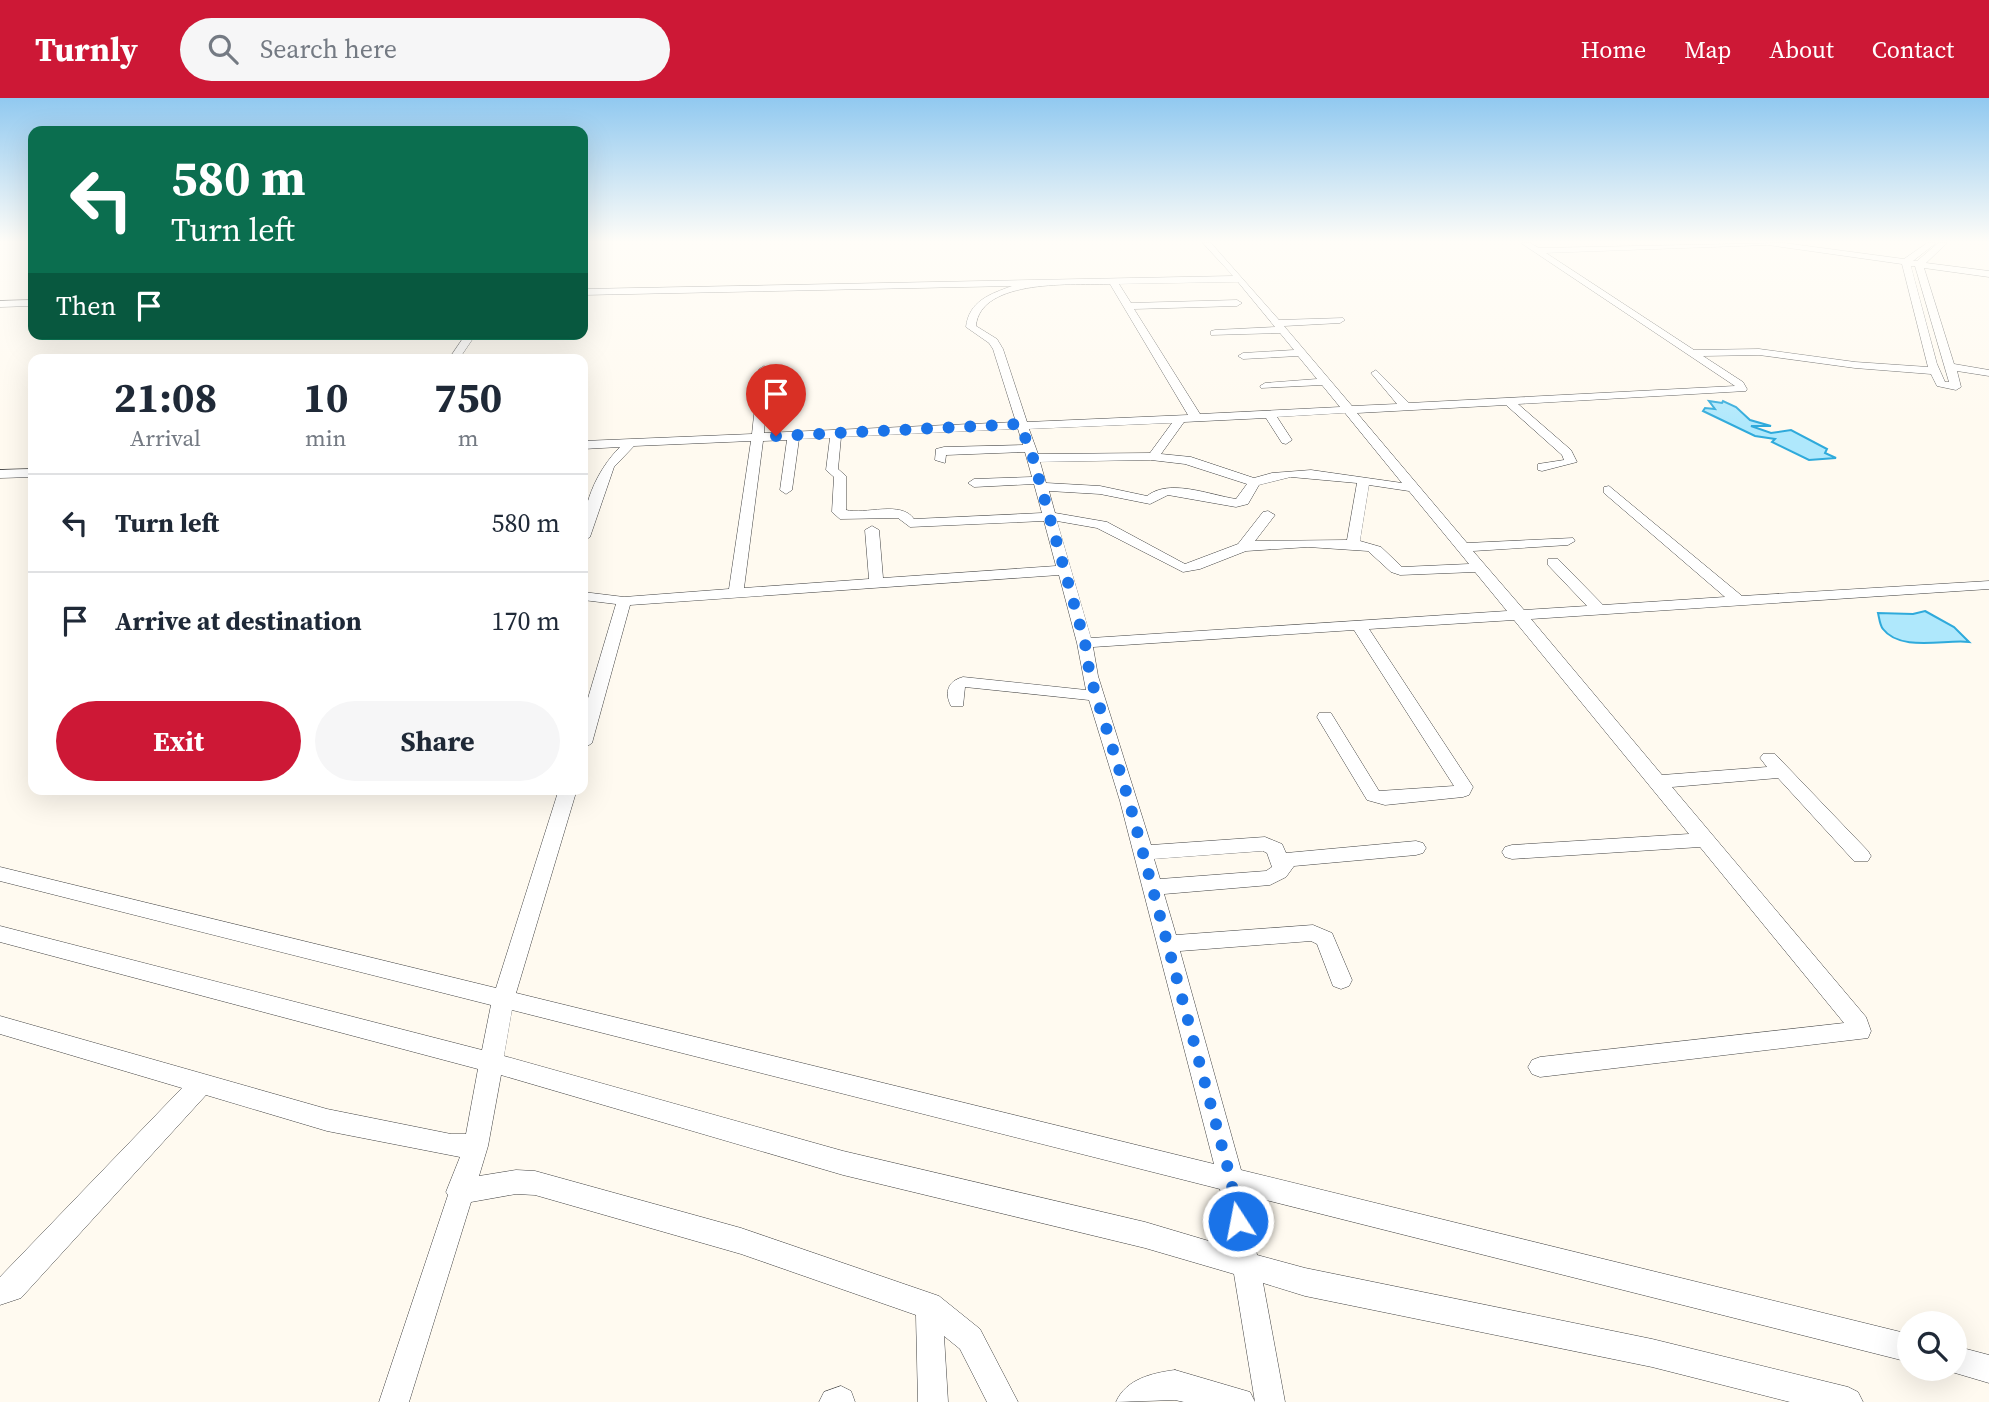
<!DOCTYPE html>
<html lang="en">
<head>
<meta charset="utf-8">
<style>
	:root { --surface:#fff; --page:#f6f6f7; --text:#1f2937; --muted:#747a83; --line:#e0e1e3; --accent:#cd1836 }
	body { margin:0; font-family:"Source Serif 4",serif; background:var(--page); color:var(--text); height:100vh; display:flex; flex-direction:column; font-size:26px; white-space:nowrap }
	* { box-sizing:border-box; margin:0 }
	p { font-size:23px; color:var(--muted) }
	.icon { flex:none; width:38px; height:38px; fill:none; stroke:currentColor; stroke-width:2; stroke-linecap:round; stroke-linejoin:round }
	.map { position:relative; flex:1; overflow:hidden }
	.panel { position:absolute; left:28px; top:256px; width:560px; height:441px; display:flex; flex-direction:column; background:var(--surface); border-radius:14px; box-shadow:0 7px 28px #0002 }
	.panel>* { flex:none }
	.guide { position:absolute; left:28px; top:28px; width:560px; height:214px; border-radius:14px; box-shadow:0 7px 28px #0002; background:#0b6e4f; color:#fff; overflow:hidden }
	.tools { position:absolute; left:1897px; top:1213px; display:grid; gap:14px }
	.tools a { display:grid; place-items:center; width:70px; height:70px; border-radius:50%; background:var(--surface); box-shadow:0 7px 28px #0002; font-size:35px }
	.pin { position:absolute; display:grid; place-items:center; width:60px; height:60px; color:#fff; margin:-72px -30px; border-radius:50% 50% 50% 0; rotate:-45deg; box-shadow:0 0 7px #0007 }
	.pin .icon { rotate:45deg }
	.me { position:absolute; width:77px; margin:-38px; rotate:349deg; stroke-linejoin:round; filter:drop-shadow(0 0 5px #0008) }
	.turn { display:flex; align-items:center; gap:24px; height:147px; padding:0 28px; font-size:32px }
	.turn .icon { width:91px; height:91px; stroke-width:2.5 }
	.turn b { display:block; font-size:49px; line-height:60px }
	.then { display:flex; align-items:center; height:66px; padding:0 28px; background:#0003; gap:14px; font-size:26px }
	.eta { display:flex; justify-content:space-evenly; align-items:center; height:119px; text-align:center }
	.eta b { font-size:42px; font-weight:700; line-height:49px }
	.button { display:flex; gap:14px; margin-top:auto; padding:14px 28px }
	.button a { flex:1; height:80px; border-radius:42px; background:var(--accent); color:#fff; font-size:28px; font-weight:700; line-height:80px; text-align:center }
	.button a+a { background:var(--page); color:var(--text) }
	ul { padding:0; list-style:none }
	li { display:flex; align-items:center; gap:21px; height:98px; padding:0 28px; border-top:2px solid var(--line) }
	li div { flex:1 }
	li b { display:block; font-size:26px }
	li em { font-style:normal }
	header { display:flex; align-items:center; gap:42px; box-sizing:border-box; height:98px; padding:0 35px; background:var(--accent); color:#fff }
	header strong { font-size:33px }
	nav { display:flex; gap:38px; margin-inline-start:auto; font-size:24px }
	.search { width:490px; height:63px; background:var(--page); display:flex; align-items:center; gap:18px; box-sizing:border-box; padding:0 24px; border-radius:38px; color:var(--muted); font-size:26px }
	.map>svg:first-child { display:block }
	.water { fill:#afe8fc; stroke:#2faadb; stroke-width:2 }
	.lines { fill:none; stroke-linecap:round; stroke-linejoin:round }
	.minor-casing { stroke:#424242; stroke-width:1 }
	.minor { fill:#fff; fill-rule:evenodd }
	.route { stroke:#1a73e8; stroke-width:12; stroke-dasharray:0 21.6 }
</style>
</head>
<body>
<header>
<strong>Turnly</strong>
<div class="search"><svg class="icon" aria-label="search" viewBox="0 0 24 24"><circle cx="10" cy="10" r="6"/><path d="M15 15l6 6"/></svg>Search here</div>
<nav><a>Home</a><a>Map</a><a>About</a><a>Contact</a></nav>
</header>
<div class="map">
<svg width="1989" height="1304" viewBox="0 0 1989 1304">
	<rect width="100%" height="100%" fill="#fffaf0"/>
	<!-- water -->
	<path class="water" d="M1709,303L1722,305L1723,303L1736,309L1750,322L1771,328H1751L1771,335L1791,332L1827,351L1825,355L1836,360L1809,362L1772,344L1775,341L1755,338L1703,313L1705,310L1715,311Z
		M1925,513L1954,529L1969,544C1946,541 1900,554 1883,531C1880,528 1879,519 1878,515L1913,516Z"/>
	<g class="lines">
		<defs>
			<path id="minor" d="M1203,145H1211L1279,222L1343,220L1345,222L1340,225L1284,228L1352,308L1397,306L1371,275L1376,272L1409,305L1735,288L1521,145H1530L1539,150L1784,145L1904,161L1927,145H1936L1913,163H1917L1938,145H1947L1926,165L1989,173V179L1924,170L1954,266L1989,272V278L1957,273L1961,289L1956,292L1937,288L1931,276L1855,270L1759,257L1703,258L1743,284L1747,291L1746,293L1518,306L1571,352L1577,364L1542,373L1538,372V366L1564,362L1562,357L1506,307L1357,315L1467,445L1573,440L1575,443L1568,447L1473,453L1524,512L1587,508L1548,467V461H1558L1603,507L1725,499L1604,395V389L1609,388L1742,498L1989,483V491L1531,521L1662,677L1767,669L1760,660L1763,656H1775L1868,753L1871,758L1868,763H1854L1778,680L1672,689L1866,919L1871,933L1868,940L1540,979L1532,976L1528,969L1532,962L1540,959L1844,925L1700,749L1512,761L1505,759L1502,754L1505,749L1512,747L1689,736L1514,522L1369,531L1473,689L1469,697L1463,699L1385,707L1367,702L1317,619L1319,615H1331L1379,693L1454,688L1354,532L1093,549L1098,578L1151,747L1265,739L1282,746L1286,755L1416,743L1423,745L1426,750L1423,755L1416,757L1294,768L1286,779L1270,787L1164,796L1176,837L1313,827L1332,835L1352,882L1349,888L1341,891L1333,888L1317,846L1311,843L1180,853L1241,1072L1909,1236V1264L1246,1097L1257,1157L1305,1170L1652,1241L1848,1289L1858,1294L1863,1304H1790L1652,1269L1305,1198L1263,1185L1285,1304H1255L1234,1176L1145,1150L843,1077L501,977L488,1048L479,1078L516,1072L535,1073L741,1130L939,1198L980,1231L1018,1304H987L960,1251L944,1238L948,1304H918L916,1217L741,1156L535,1097L516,1096L471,1104L409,1304H379L448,1097L446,1094L460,1059L327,1033L206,997L21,1200L0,1207V1179L182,990L0,936V918L327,1011L451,1036H466L478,971L0,844V828L482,952L491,907L0,783V769L496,890L559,691H577L516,895L1214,1066L1120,703L1089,602L965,589L963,608H951C944,594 948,583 963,579L1086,592L1077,545L1059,477L630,507L592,645L583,651V617L616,506L583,502V494L624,499L729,491L751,343L634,348L614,369L590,439L583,443C581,409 596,373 620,349L583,351V343L752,336L759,271L764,268L769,271L764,335L1016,324L993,251L989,245L966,229C969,203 990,196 1012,188L583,197V191L1233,178ZM1768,147L1902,166L1928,269L1855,264L1759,251L1694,252L1546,155ZM1911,168H1915L1949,284H1945L1937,266ZM1238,184L1275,229L1215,232L1211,233V237L1280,235L1294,252L1243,255L1238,258L1243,261L1298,258L1317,281L1265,285L1260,288L1261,290L1322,287L1340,309L1200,316L1134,211L1237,208L1242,205L1237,202L1131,205L1119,186ZM1110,186L1188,317L1027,324L1003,251L997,241L976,228C980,180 1076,187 1110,186ZM1345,315L1402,385L1311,372L1272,375L1254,380L1191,359L1161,356L1184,324L1266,320L1282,345L1286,346L1292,342L1277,319ZM1172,325L1150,355L1038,356L1029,331ZM1018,331L1023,347L944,349L936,351L935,362L945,365L946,357L1025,354L1032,379L974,381L968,385L974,389L1034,386L1042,415L914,421C901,402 865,417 846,412V378L838,371L841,339ZM830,340L826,372L834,379L832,414L840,421L898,420L910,429L1044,423L1056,468L883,480L879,432L872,428L865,432L869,481L744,490L763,343L787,342L780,392L786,396L792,392L799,341ZM1151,362L1185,366L1247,386L1236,401C1210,397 1169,380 1147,398L1100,388L1046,385L1040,364ZM1291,379L1357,385L1347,442L1255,443L1275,417L1268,413L1263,414L1238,446L1185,466L1107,424L1055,415L1049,393L1100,396L1150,406L1168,397L1236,409L1248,406L1259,387ZM1369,387L1409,393L1469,466L1402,469L1381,449L1360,443ZM1057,423L1097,430L1183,474L1200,471L1246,453L1308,449L1368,453L1391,474L1400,477L1475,474L1507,513L1091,540ZM1263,753L1267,755L1272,769L1266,773L1160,781L1154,761ZM512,912L1220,1091L1229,1149L1145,1124L843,1053L504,958Z
				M33,202V208L0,209V203Z
				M466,236H476L459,261H449Z
				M33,371V379L0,380V372Z
				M1955,1248L1989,1257V1285L1945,1272L1955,1270Z
				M1175,1272L1250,1294L1255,1304H1184L1175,1302L1116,1304C1126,1281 1152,1275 1175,1272Z
				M841,1288L851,1293L855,1304H819L824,1294Z"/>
		</defs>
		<!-- minor casing -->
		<use href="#minor" class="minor-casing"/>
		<!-- minor -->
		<use href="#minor" class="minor"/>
	</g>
	<!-- sky -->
	<linearGradient id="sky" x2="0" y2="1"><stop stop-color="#91c9f0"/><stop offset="0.44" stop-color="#fffdf8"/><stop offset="1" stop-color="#fffdf8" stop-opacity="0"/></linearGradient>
	<rect width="1989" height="327" fill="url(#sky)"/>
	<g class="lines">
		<!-- route -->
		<path class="route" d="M776,338L1020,326L1033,360L1085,545L1090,578L1129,703L1231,1082L1238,1123"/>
	</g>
</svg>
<div class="tools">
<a><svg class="icon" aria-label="search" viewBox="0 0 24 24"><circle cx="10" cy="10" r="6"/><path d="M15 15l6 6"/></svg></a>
</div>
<div class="pin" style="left:776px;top:338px;background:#d93025"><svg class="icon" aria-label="arrive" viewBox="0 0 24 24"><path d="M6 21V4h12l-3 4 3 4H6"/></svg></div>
<svg class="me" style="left:1238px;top:1123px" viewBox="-20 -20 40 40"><circle r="17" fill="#1a73e8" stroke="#fff" stroke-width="3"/><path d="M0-11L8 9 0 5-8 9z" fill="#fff"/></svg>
<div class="guide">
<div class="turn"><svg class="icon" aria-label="left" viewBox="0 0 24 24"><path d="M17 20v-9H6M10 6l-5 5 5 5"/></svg><div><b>580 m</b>Turn left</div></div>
<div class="then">Then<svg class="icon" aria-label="arrive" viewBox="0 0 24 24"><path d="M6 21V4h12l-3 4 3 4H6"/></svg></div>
</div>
<section class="panel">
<div class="eta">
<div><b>21:08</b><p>Arrival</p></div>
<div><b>10</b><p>min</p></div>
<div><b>750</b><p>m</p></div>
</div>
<ul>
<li><svg class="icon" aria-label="left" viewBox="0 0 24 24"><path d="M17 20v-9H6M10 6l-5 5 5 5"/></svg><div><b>Turn left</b></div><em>580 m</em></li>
<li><svg class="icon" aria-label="arrive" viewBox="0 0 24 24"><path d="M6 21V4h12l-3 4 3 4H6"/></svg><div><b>Arrive at destination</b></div><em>170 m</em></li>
</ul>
<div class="button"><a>Exit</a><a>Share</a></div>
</section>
</div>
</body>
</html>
